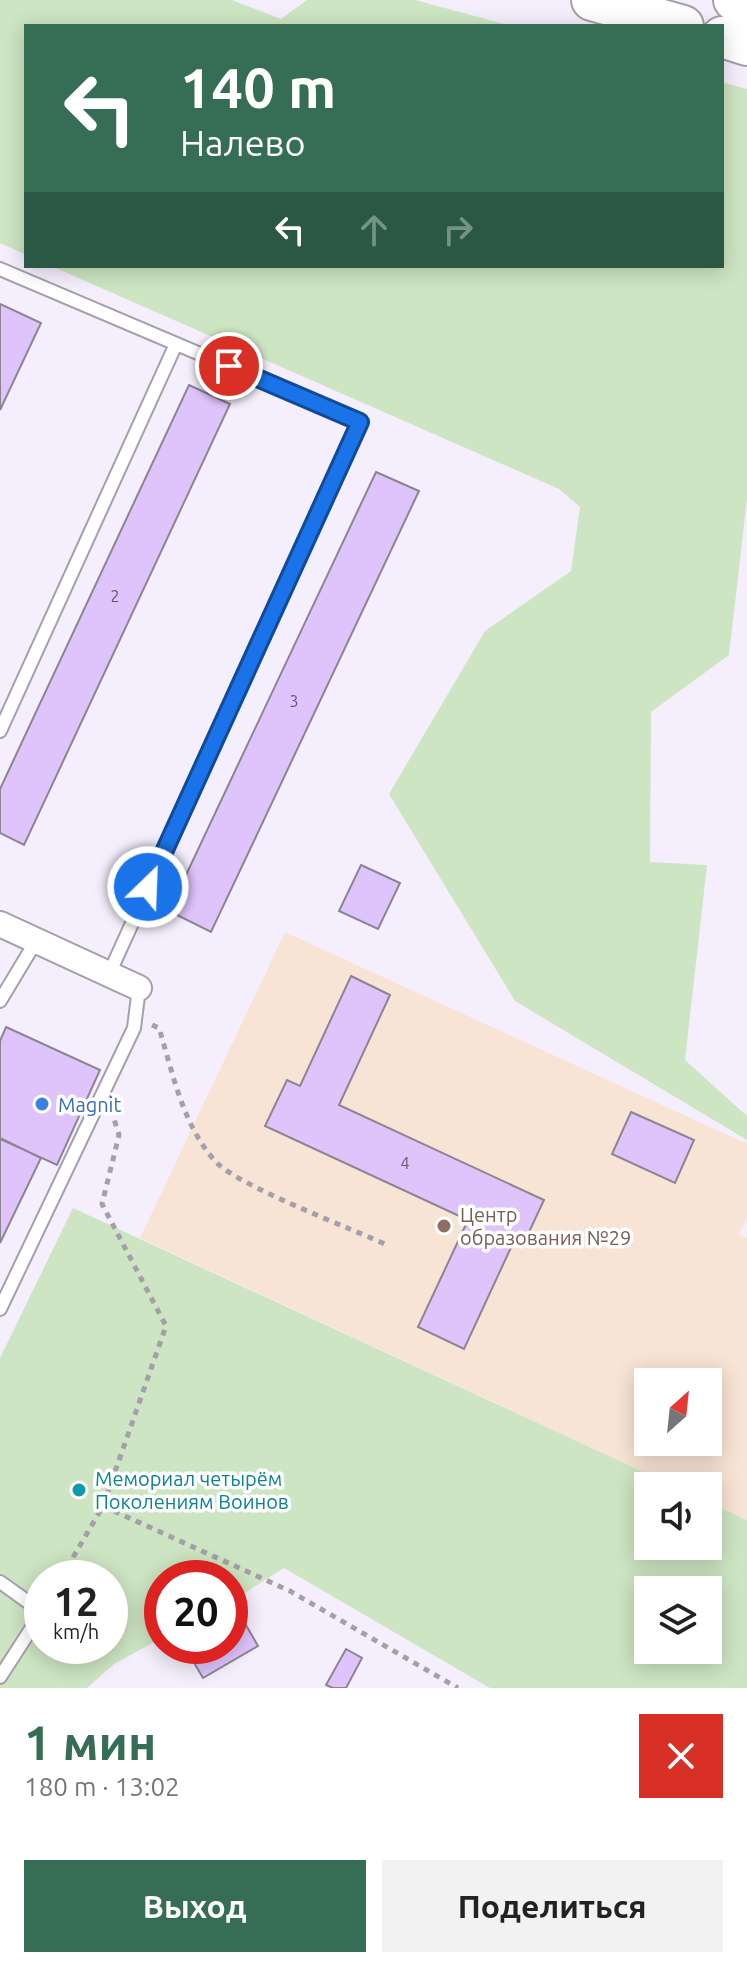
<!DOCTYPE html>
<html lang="ru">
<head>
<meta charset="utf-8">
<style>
	:root { --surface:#fff; --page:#f2f2f2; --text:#222; --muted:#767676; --accent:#366e55 }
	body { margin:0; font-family:Ubuntu,sans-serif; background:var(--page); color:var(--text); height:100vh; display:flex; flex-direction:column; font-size:30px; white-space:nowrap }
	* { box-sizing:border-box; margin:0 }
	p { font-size:26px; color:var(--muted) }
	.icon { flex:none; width:44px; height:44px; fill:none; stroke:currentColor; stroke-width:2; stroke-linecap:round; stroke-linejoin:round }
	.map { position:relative; height:1688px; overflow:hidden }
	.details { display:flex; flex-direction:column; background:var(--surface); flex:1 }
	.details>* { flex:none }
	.guide { position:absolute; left:24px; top:24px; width:700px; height:244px; border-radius:0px; box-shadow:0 4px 20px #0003; background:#366e55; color:#fff; overflow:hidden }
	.needle { width:52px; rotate:27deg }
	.buttons { position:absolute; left:634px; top:1368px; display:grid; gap:16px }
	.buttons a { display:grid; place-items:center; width:88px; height:88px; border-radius:0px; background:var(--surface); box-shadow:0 4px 20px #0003; font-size:40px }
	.speed { position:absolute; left:24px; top:1560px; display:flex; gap:16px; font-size:40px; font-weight:700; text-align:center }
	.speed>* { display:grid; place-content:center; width:104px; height:104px; border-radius:50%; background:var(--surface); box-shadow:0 4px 20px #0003; line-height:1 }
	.speed small { font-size:20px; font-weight:400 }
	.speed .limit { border:12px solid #d22; background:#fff; color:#111 }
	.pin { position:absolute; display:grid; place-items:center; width:68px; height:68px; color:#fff; margin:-34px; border:4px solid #fff; border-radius:50%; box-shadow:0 2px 8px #0007 }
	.me { position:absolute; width:88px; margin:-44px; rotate:24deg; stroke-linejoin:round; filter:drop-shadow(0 0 6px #0008) }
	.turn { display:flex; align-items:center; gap:28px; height:168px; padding:0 24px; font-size:36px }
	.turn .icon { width:104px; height:104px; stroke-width:2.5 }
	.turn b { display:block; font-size:56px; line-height:68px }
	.lanes { display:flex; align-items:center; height:76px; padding:0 24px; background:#0003; justify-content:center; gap:40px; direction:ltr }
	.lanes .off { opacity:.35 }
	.round { display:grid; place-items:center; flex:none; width:84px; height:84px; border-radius:0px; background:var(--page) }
	.summary { display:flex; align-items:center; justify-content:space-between; height:136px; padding:0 24px }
	h1 { font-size:48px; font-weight:700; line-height:60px; color:var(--accent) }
	.primary-button { display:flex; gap:16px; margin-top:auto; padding:16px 24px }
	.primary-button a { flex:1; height:92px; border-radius:0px; background:var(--accent); color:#fff; font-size:32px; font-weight:700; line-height:92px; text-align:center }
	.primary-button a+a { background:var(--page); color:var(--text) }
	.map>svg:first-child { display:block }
	.education { fill:#f8e4d4; fill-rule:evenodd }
	.green { fill:#cde5c2; fill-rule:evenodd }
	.building { fill:#dfc4fc; stroke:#8a8591; stroke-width:2 }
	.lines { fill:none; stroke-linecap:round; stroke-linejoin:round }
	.service-casing { stroke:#a59fac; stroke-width:16 }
	.minor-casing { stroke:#a59fac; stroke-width:28 }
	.trunk-casing { stroke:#a59fac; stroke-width:44 }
	.path { stroke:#a49faa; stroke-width:5; stroke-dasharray:6 6; stroke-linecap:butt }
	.service { stroke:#fff; stroke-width:12 }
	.minor { stroke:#fff; stroke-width:24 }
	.trunk { stroke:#fff; stroke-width:40 }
	.route-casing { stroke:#114b97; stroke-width:20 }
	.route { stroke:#1a73e8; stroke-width:14 }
	.shop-dot { fill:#3f7fe0; stroke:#fff; stroke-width:3 }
	.education-dot { fill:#8d6e63; stroke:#fff; stroke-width:3 }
	.culture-dot { fill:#0f9aa8; stroke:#fff; stroke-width:3 }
	.labels { text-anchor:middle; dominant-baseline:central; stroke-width:7; stroke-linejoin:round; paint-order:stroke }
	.number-label { font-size:16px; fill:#635a6d }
	.shop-label { font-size:20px; fill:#366cbe; stroke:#fff; text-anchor:start }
	.education-label { font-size:20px; fill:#785e54; stroke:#fff; text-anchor:start }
	.culture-label { font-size:20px; fill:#0d838f; stroke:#fff; text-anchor:start }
</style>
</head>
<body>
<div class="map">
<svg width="747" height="1688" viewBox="0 0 747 1688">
	<rect width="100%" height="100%" fill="#f5effd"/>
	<!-- education -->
	<path class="education" d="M285,932L747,1144V1218L739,1234L747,1238V1520L708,1502V1486H674L140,1238ZM648,1382H708V1442H648Z"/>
	<!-- green -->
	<path class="green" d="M0,0H232L281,19L307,0H415L512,26H26V255L0,243Z
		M722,82L747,89V499L729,655L651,712L650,862L707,865L685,1060L747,1116V1140L515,1001L389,794L485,631L571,571L580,507L559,489L51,266H722Z
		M73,1208L674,1486H648V1546H708V1502L747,1520V1688H490L284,1568L230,1602V1578H162V1638L114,1664L87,1688H0V1358ZM42,1578H110V1646H42ZM648,1590H708V1650H648Z"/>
	<!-- building -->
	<path class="building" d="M0,304L41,323L0,410Z
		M189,385L230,404L24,845L0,833V789Z
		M376,472L419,491L211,932L169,911Z
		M361,865L400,883L378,929L339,911Z
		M351,976L390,995L339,1105L544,1200L523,1245L514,1241L464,1349L418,1327L468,1220L265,1126L287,1080L300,1086Z
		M6,1027L100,1070L57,1165L0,1139V1041Z
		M631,1112L694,1140L675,1183L612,1154Z
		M0,1138L41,1158L0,1243Z
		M235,1606L258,1646L203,1678L184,1646H230V1609Z
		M346,1649L362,1658L346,1688H333L326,1685Z"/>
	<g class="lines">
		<defs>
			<path id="service" d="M0,269L360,422L109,974
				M0,731L176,344
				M0,1001L36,941
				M0,1309L134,1028L139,988
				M0,1582L42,1612L0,1677"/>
			<path id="minor" d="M0,924L139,988"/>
			<path id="trunk" d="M592,0L683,26
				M734,0L747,4
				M722,37L747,45"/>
		</defs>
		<!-- service casing -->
		<use href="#service" class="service-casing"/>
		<!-- minor casing -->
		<use href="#minor" class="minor-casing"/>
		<!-- trunk casing -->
		<use href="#trunk" class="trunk-casing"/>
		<!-- path -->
		<path class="path" d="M152,1025L159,1028C173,1074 183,1127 217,1163C241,1187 353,1229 389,1246
			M103,1506L290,1591L458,1688
			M61,1578L103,1506L166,1326L102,1204L119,1135L113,1116"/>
		<!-- service -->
		<use href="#service" class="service"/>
		<!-- minor -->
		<use href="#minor" class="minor"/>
		<!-- trunk -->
		<use href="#trunk" class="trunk"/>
	</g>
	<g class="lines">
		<defs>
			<path id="route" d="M148,887L360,422L229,366"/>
		</defs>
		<!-- route casing -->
		<use href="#route" class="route-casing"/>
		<!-- route -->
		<use href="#route" class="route"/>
	</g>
	<!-- markers -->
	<circle class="shop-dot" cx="42" cy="1104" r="8"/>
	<circle class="education-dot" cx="444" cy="1226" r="8"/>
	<circle class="culture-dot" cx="79" cy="1490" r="8"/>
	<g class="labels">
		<!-- number labels -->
		<g class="number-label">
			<text x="115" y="596">2</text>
			<text x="294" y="701">3</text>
			<text x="405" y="1163">4</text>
		</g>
		<!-- shop labels -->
		<g class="shop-label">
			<text x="58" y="1104">Magnit</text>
		</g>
		<!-- education labels -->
		<g class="education-label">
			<text x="460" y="1214">Центр<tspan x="460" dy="23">образования №29</tspan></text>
		</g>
		<!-- culture labels -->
		<g class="culture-label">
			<text x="95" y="1478">Мемориал четырём<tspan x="95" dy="23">Поколениям Воинов</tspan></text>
		</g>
	</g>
</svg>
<div class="buttons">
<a><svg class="needle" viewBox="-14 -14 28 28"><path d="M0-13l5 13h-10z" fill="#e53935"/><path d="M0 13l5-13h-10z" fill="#767676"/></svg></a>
<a><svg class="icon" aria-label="sound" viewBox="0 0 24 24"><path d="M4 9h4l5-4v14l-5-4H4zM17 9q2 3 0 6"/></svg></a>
<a><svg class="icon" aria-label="layers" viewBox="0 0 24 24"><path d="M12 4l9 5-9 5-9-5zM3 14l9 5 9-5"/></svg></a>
</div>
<div class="speed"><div>12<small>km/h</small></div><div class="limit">20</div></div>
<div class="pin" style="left:229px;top:366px;background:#d93025"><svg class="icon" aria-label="arrive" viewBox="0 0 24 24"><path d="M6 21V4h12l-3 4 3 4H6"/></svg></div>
<svg class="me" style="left:148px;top:887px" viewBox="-20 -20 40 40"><circle r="17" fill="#1a73e8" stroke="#fff" stroke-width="3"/><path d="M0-11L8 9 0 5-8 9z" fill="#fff"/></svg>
<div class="guide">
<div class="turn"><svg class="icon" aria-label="left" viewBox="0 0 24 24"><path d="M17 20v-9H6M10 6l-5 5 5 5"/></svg><div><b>140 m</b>Налево</div></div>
<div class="lanes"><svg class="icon" aria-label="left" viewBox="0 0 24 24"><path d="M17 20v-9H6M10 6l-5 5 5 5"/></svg><svg class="icon off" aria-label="ahead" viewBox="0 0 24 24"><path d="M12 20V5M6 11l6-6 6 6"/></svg><svg class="icon off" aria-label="right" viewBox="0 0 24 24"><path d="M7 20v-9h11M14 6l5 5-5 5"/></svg></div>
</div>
</div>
<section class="details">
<div class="summary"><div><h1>1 мин</h1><p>180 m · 13:02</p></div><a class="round" style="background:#d93025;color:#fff"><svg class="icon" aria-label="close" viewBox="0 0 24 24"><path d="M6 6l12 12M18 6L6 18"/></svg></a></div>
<div class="primary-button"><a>Выход</a><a>Поделиться</a></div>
</section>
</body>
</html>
